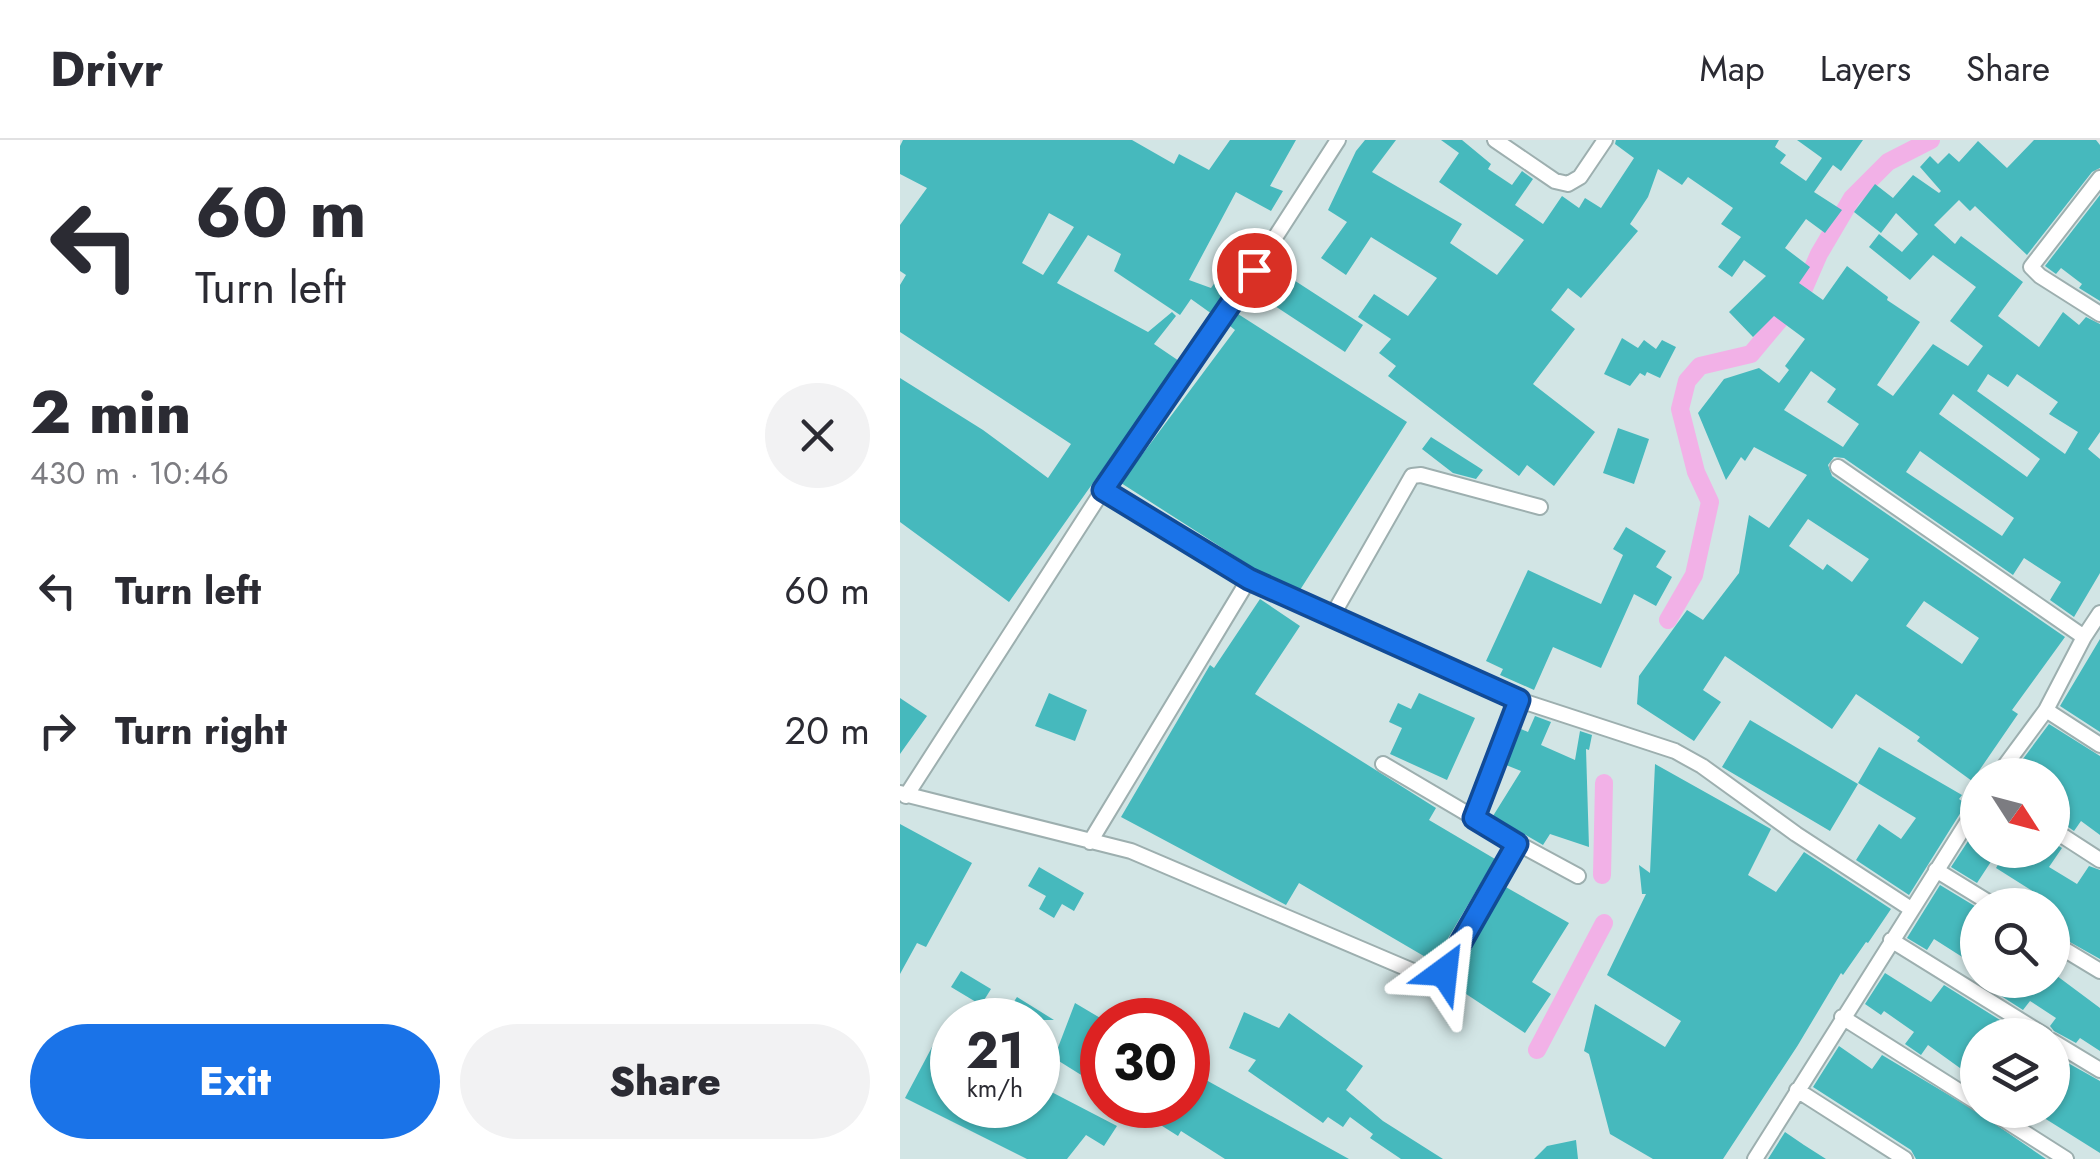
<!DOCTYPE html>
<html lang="en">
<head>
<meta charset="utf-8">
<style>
	:root { --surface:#fff; --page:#f2f2f3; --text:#2b2b33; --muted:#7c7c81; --line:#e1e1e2; --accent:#1a73e8 }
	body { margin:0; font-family:Jost,sans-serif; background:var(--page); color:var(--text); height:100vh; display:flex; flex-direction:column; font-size:38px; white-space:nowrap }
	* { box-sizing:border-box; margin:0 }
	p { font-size:32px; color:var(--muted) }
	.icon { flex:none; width:55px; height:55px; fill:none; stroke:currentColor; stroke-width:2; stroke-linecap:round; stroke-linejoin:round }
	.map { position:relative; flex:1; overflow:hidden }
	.side { display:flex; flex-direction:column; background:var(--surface); width:900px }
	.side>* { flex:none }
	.hud { background:#fff; color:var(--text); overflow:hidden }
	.needle { width:65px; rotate:126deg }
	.tools { position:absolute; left:1060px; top:618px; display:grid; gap:20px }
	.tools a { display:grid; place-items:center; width:110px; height:110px; border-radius:50%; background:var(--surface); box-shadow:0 2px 8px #0004; font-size:50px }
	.speed { position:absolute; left:30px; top:858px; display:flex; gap:20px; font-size:50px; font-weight:700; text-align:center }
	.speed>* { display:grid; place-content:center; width:130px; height:130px; border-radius:50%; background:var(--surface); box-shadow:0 2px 8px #0004; line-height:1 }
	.speed small { font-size:25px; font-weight:400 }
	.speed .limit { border:15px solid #d22; background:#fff; color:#111 }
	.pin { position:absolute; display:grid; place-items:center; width:85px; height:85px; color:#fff; margin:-42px; border:5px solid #fff; border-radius:50%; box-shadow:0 2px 10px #0007 }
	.me { position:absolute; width:110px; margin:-55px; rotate:30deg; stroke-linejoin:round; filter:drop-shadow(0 0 8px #0008) }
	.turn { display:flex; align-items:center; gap:35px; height:210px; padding:0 30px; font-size:45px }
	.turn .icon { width:130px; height:130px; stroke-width:2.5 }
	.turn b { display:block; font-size:70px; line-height:85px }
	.round { display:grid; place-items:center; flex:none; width:105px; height:105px; border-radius:52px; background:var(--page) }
	.headline { display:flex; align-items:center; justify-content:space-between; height:170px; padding:0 30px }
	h1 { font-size:60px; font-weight:800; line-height:75px }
	.button { display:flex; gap:20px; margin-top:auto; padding:20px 30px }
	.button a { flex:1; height:115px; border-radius:60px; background:var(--accent); color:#fff; font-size:40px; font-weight:800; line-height:115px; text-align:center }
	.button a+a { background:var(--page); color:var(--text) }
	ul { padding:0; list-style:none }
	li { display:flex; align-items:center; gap:30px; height:140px; padding:0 30px }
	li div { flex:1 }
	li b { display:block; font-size:38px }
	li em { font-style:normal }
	header { display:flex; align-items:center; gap:60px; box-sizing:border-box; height:140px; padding:0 50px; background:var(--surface); border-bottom:2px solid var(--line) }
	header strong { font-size:48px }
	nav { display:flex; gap:55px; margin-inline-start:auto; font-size:35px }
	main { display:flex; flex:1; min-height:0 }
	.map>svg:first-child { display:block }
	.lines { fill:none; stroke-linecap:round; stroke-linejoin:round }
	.canal { stroke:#f2b1e7; stroke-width:18 }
	.building { fill:#46b9bd; fill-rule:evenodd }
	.street-casing { stroke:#9dafaf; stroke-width:18 }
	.street { stroke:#fff; stroke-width:14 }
	.route-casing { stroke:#114b97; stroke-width:25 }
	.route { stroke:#1a73e8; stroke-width:18 }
</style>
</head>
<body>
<header>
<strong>Drivr</strong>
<nav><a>Map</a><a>Layers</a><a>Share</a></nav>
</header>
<main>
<section class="side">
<div class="hud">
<div class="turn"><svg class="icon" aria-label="left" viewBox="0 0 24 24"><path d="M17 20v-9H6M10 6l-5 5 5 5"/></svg><div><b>60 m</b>Turn left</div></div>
</div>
<div class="headline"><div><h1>2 min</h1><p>430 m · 10:46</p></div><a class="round"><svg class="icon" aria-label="close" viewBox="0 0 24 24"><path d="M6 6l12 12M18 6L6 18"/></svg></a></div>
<ul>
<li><svg class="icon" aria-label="left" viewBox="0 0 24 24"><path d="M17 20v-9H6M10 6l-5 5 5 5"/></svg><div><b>Turn left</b></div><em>60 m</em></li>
<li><svg class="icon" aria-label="right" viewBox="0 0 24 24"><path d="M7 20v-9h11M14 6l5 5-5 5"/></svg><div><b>Turn right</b></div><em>20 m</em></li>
</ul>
<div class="button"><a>Exit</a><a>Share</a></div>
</section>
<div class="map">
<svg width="1200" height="1019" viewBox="0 0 1200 1019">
	<rect width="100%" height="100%" fill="#d2e5e5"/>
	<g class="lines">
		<!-- canal -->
		<path class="canal" d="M768,480L794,435L810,362L796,332L780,269L787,241L800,226L851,214L902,153L919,114L952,58L988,22L1031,0
			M702,735L704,643
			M637,910L704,783"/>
	</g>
	<!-- building -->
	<path class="building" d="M3,0H232L274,24L279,14L309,30L330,0H396L370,46L383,51L371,71L336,52L289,140L311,148L330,121L342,129L312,174L291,159L280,175L214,131L221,114L188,95L157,143L248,192L272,172L276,176L254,204L279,221L109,462L0,382V238L83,290L148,338L171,304L0,192V145L6,135L0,131V85L27,48L0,34V6ZM149,73L174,87L143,135L122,123Z
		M465,0H496L472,32L562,84L550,103L597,135L624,100L539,42L559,13L541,0H562L591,24L588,29L612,45L622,31L633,39L615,65L643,84L662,56L679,68L685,58L701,68L734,18L715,4L716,0H879L875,7L886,15L880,23L906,41L922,18L897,0H963L941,31L933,25L914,52L942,70L925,93L906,79L885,108L910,127L899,143L923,160L947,126L988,157L987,160L1020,182L977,245L993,256L1033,204L1068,226L1083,206L1050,181L1076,147L1033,115L1010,140L969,107L979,94L1002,112L1018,94L996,73L981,93L954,72L975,44L993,58L1013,35L1039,53L1041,51L1020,27L1030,16L1038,24L1049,13L1059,22L1078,1L1107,28L1134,0H1196L1200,5V28L1192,32L1127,115L1075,66L1070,71L1059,60L1034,85L1055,104L1061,96L1123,142L1098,176L1139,207L1163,172L1179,185L1186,177L1200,184V292L1188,309L1200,319V433L1174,477L1150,460L1161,442L1124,418L1113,435L944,318L934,317L928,325L932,336L1165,497L1112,570L1118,574L1072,641L1017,601L1020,597L956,554L932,589L825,516L803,550L821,562L794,601L737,564L739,536L787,470L803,480L839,433L849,375L869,388L907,335L854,307L845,321L841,317L826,340L798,273L824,239L859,228L879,243L889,230L885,226L905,199L874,176L853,197L829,172L866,136L844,120L832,137L818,127L841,97L821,84L833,68L788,37L782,45L758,29L748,57L730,84L738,91L681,158L668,148L651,170L675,189L633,244L695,292L654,346L627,325L619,336L488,236L496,226L479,213L491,199L458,177L474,154L508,176L537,138L471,97L446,135L421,118L447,82L428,70L456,11ZM911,231L936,249L927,262L959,284L943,307L884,270ZM1088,234L1108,247L1117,234L1158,262L1149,274L1178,292L1165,314L1077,251ZM1053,254L1140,319L1127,337L1039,274ZM1020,311L1114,378L1102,396L1006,332ZM908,379L969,419L952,442L927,424L923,430L889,406ZM1024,461L1079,498L1062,524L1006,486Z
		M1200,55V161L1179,148L1182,144L1161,128L1156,134L1145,126Z
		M383,133L463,185L445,212L366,160Z
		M338,174L507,282L400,450L363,434L221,343L335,190L330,186Z
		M722,198L738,208L744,200L756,209L762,200L776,207L760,238L747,232L745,236L740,233L730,246L704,234Z
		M718,288L749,299L734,344L703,333Z
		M531,297L583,330L576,339L553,333L522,309Z
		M726,387L766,411L756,427L772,437L756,466L734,454L701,528L653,507L634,550L600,535L603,529L586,521L628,430L701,464L723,415L713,409Z
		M360,459L400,486L355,554L536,668L529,680L595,719L534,822L399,743L386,765L221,677L310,525L314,528Z
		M1200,499V592L1160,566Z
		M149,553L187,570L175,601L135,586Z
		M519,553L575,578L547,640L490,614L502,588L489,582L498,563L511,569Z
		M0,558L27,576L0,614Z
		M635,576L651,582L641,605L675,620L680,591L692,595L689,610L686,609L689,707L650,694L643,705L593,676L621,631L606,625L621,589L628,592Z
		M850,580L958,644L930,691L822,627Z
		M1149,584L1200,616V695L1181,681L1174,691L1158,680L1169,662L1152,650V635H1111Z
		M979,607L1062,655L1059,659L1066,664L1009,755L956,720L979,684L1001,699L1016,678L958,643Z
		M755,624L871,689L848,735L876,752L904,712L991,769L968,803L966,802L943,835L941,833L898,905L823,1019H753L710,994L689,914L684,911L695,864L765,907L781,881L707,835L746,754H742L739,725L750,733Z
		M0,684L72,723L26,807L17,803L0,834Z
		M1078,686V710L1094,717L1077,743L1051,727Z
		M1152,702L1162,708L1149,727L1177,744L1189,726L1200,730V819L1152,792V765H1133L1137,754L1096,728L1107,710H1152Z
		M139,727L184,753L174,771L162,764L154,778L139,769L146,756L128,746Z
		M1040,745L1078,768V827L1034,799L1027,810L1007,798Z
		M604,746L669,783L632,842L651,854L625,893L548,842Z
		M61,831L91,849L81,865L51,847Z
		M985,833L1031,862L1044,845L1124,895H1078V941L1028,905L1021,915L1005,904L1014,892L984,871L981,875L965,864Z
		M1153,833L1200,868V911L1180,898L1176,903L1154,891L1150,886L1156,878L1130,861L1123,870L1081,843L1083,840H1152Z
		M117,857L154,880H76L89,860L107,872Z
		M175,863L202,879V948L154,918Z
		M344,872L379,888L389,873L463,926L446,950L483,981L543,1019H501L470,998L473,994L450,977L443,987L428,977L423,983L348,931L356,920L329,908Z
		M40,892L52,899V965H138V945L217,986L204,1006L186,995L167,1019H127L5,958Z
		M939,906L972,929L982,915L1079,973L1146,1019H1016L1011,1010L913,947Z
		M1152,914L1200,941V1013L1133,971L1127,981L1109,970H1152Z
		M288,926L307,937L306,940L449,1019H325L281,991L278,996L229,965H288Z
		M885,992L904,1005L926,1019H868Z
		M676,1000L678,1019H634L647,1006Z"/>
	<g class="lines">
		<defs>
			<path id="street" d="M595,0L655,41L668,44L680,37L705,0
				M1200,38L1131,127L1140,136L1200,174
				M938,327L1184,497
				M203,350L349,439L619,560L574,678
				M431,478L512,336L521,335L640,367
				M619,560L775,611L802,626L896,694L1011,769
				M1146,570L1200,605
				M1098,635L1146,570L1184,497L1200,473
				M0,653L231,711L527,837L537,839L617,703L483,624
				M6,656L203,350L336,158L438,0
				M1152,689L1200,720
				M190,702L349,439
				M617,703L678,736
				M1036,730L1093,765
				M991,800L1144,895
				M1152,802L1200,831
				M942,877L1078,963
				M1152,901L1200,930
				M897,950L1005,1019
				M1089,970L1166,1019
				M855,1019L1078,665"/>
		</defs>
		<!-- street casing -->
		<use href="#street" class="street-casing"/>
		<!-- street -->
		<use href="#street" class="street"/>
	</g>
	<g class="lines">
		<defs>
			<path id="route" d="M354,130L203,350L349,439L619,560L574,678L617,704L544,832"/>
		</defs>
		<!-- route casing -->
		<use href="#route" class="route-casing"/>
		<!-- route -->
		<use href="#route" class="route"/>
	</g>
</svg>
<div class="tools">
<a><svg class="needle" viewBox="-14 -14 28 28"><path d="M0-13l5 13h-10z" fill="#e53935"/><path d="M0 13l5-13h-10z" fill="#7c7c81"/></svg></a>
<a><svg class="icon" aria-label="search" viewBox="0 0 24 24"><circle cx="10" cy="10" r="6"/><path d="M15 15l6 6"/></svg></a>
<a><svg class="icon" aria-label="layers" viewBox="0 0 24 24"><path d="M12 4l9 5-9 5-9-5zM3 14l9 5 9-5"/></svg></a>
</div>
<div class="speed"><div>21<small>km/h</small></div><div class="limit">30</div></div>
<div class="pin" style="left:354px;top:130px;background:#d93025"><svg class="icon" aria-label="arrive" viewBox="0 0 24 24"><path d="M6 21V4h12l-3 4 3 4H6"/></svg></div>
<svg class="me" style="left:544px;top:832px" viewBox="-20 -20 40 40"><path d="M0-17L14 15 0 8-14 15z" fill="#1a73e8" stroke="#fff" stroke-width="4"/></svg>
</div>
</main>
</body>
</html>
